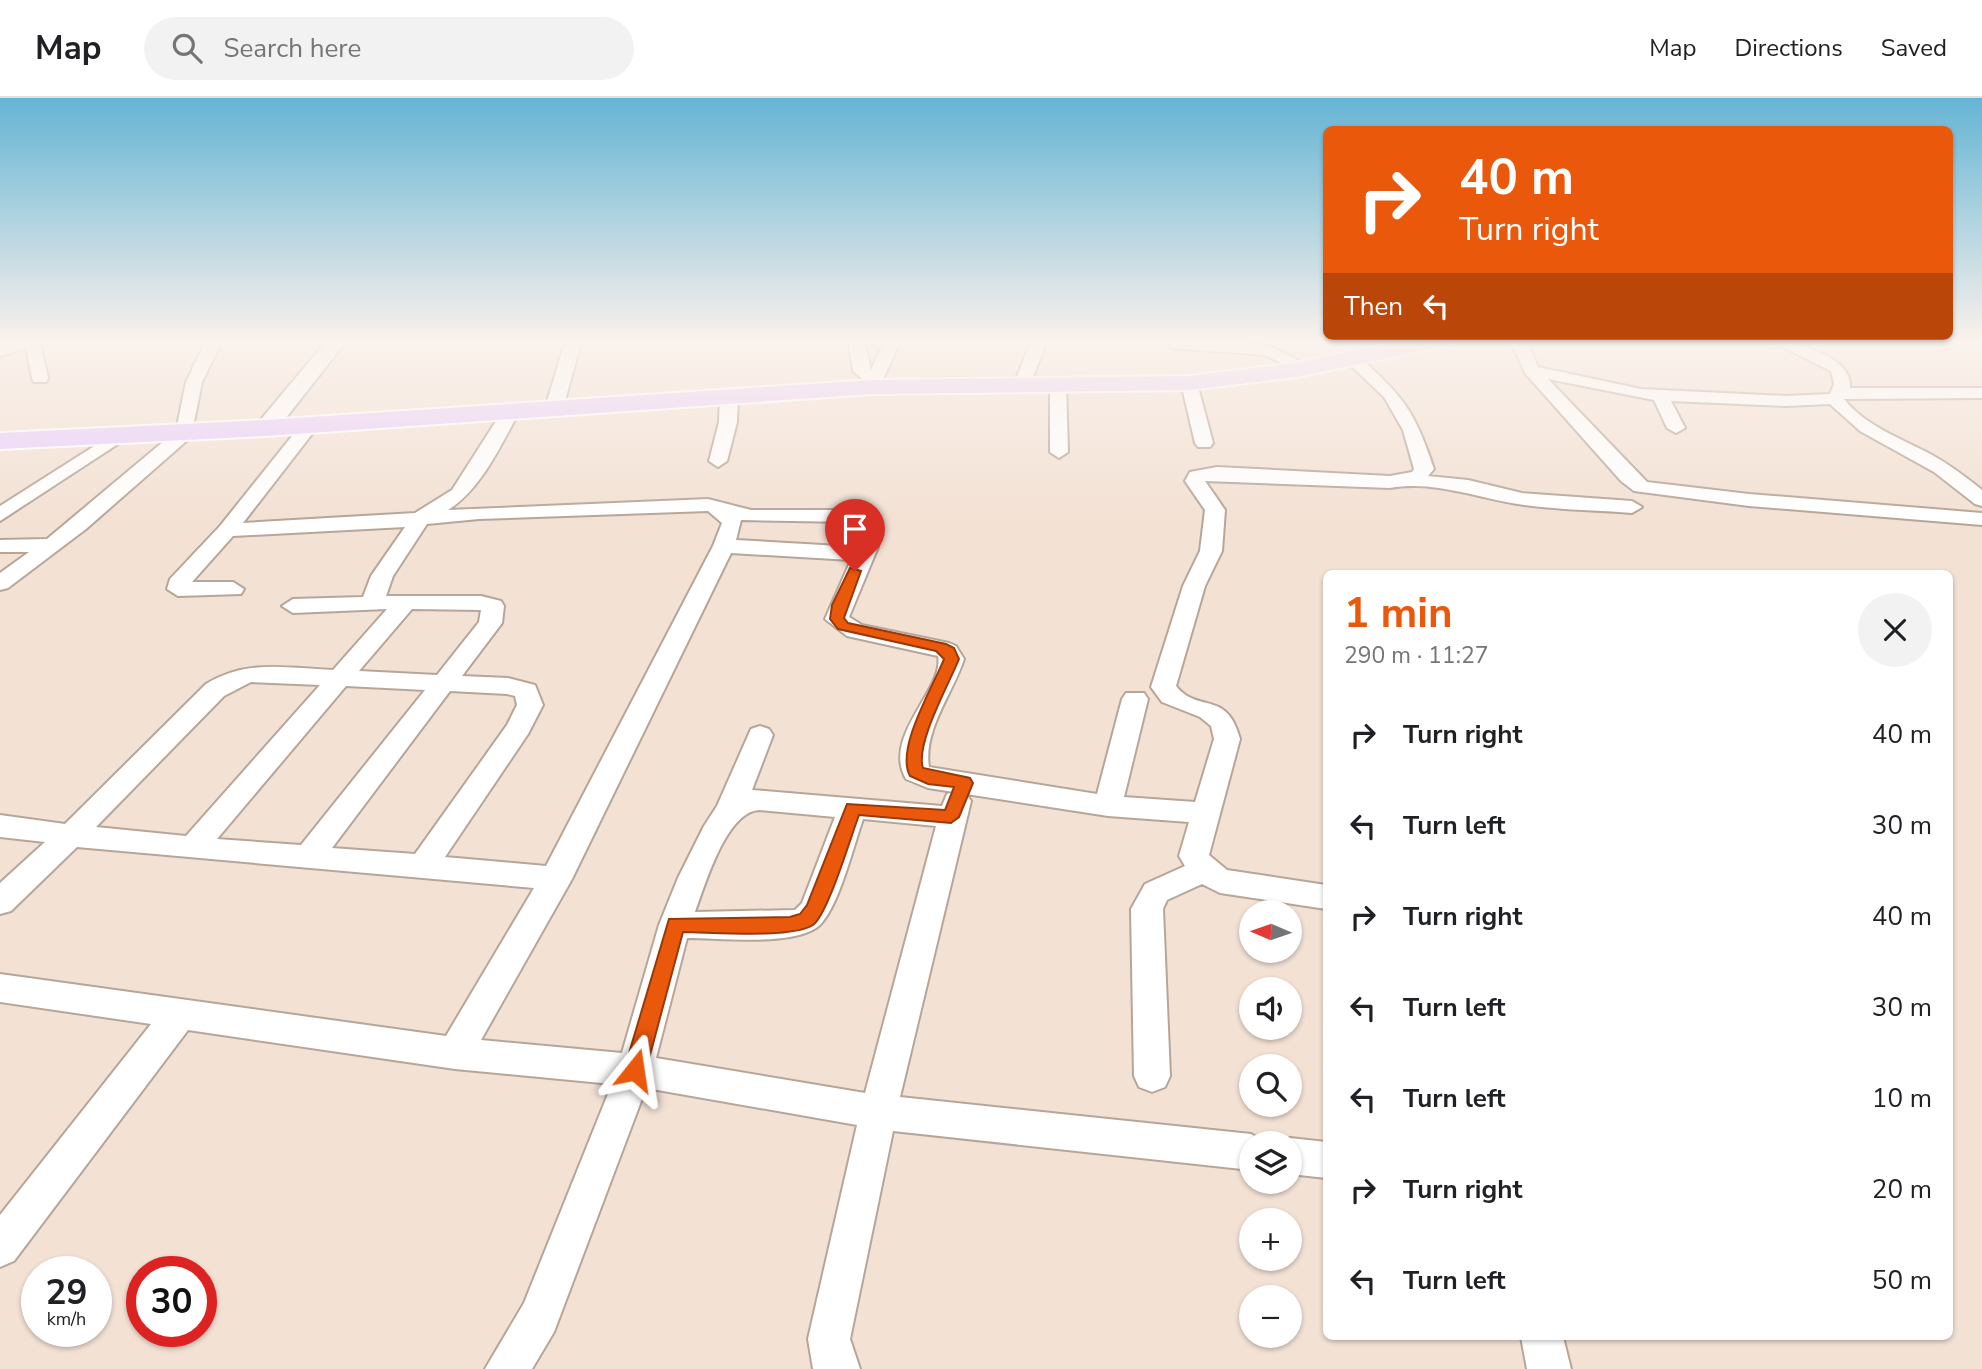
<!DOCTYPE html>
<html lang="en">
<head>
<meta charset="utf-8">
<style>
	:root { --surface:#fff; --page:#f2f2f2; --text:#202124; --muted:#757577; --line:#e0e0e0; --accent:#ea580c }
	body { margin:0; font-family:"Nunito Sans",sans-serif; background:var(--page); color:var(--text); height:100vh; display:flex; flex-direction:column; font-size:26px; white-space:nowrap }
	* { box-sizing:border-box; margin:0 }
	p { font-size:23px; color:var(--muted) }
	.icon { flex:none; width:38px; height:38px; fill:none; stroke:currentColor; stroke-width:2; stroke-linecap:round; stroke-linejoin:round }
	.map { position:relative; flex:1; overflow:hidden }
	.drawer { position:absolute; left:1323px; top:472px; width:630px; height:770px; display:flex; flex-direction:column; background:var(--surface); border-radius:10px; box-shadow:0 2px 5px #0004 }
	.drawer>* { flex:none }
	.banner { position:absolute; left:1323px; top:28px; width:630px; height:214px; border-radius:10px; box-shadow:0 2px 5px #0004; background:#ea580c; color:#fff; overflow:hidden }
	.needle { width:46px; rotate:272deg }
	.controls { position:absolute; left:1239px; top:802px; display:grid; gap:14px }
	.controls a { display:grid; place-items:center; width:63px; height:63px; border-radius:50%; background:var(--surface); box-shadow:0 2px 5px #0004; font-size:35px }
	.speed { position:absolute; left:21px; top:1158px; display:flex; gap:14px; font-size:35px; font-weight:700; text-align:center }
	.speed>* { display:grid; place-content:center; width:91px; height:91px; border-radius:50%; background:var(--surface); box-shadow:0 2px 5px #0004; line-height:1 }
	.speed small { font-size:18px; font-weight:400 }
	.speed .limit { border:10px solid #d22; background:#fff; color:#111 }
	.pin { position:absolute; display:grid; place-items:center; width:60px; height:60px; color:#fff; margin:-72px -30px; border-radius:50% 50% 50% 0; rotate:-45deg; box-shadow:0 0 7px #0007 }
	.pin .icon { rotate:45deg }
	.me { position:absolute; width:77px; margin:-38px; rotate:15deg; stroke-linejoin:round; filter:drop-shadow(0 0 5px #0008) }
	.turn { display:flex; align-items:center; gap:24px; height:147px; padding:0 21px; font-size:32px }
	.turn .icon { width:91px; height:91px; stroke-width:2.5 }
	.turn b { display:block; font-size:49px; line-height:60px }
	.then { display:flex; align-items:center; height:66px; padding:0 21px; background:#0003; gap:14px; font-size:26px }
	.round { display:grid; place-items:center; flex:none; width:74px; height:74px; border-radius:37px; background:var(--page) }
	.headline { display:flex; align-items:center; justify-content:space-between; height:119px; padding:0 21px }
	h1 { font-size:42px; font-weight:700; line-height:52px; color:var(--accent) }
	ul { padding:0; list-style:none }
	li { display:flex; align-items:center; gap:21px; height:91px; padding:0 21px }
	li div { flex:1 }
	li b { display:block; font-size:26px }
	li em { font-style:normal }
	header { display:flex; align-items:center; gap:42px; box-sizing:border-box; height:98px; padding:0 35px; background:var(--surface); border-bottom:2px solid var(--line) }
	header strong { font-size:33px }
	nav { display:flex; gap:38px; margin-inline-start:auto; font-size:24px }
	.search { width:490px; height:63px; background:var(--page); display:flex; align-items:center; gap:18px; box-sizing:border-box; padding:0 24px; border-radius:38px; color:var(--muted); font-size:26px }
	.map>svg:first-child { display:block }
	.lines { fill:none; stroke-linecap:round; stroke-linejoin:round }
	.minor-casing { stroke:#b6a699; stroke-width:4 }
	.tertiary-casing { stroke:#b6a699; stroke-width:4 }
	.trunk-casing { stroke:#fff; stroke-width:4 }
	.minor { fill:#fff; fill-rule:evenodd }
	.tertiary { fill:#fff; fill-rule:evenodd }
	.trunk { fill:#e8cefc; fill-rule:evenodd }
	.route { fill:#ea580c; stroke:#983908; stroke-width:2 }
</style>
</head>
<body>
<header>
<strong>Map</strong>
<div class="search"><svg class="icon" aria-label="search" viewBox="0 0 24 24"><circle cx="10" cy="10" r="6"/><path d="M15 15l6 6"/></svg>Search here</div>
<nav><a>Map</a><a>Directions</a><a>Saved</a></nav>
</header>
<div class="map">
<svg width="1982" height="1271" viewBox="0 0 1982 1271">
	<rect width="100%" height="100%" fill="#f3e1d4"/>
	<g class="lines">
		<defs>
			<path id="minor" d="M19,241H43L40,245L48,280L46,284H34L32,280L26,250L0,258V248Z
				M207,241H223L202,284L191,339L86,431L8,490L0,492V475L29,454H0V442L47,441L176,333L186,284Z
				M566,241H582L563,310L554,315L545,310Z
				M848,241H864L871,272L885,241H901L878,293H866L864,289L866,284L853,273Z
				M1032,241H1048L1030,286L1022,291L1016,290L1014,286Z
				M1510,241H1526L1538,269L1641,291L1786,298L1830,296L1834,286L1831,273L1766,241C1790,241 1854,258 1850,290H1982V300L1844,301C1865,328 1902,341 1932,357C1950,367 1966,379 1982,392V408L1975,406L1934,374L1860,333L1830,306L1786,308L1671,303L1685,330L1676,335L1667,330L1654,302L1548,281L1647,384L1749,396L1982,415V427L1749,408L1634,393L1621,383L1525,275Z
				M1177,242L1267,247L1314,270L1306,275L1300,273L1264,257L1171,250L1169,247Z
				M1352,256L1358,258C1403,298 1415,313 1434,371L1428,378L1468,382L1522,395L1632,403L1642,409L1632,415C1596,412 1559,412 1524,407C1479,401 1435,382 1390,390L1205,383L1225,412L1222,453L1205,488L1176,588C1198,616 1227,591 1240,641L1209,757L1227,772L1326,787V811L1220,795L1202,786L1167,802L1163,811L1170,978L1165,989L1152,994L1139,989L1134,978L1131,811L1145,786L1185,768L1179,758L1189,724L1108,718L966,696L971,703L900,999L1251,1036L1266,1045H1251V1072L893,1033L850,1241L860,1271H813L808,1241L857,1027L646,990L554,1234L532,1271H485L524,1205L612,986L455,971L188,932L14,1163L0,1169V1117L151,926L0,904V876L446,938L534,790L77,749L11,813L0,816V785L45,744L0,739V717L65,726L206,586C248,561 286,570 333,572L387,511L293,515L282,508L293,501L363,499L371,478L405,429L233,438L192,484H233L244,491L241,496L178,498L167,491L170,481L220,428L304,323H316L319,327L243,425L415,415L452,392L505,309L511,308L520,313C499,349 483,389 448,412L708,401L751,412H850L879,420L882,424L878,449L849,519L862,527L949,545L956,548L964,561C953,595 923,632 929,669L1097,696L1122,601L1126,595H1144L1148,601L1124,699L1195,704L1214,641L1211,628L1200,619L1162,604L1151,589L1183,488L1200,453L1205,412L1185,383L1190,374L1217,369L1390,378L1412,374L1414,371L1403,332L1384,299L1344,261ZM708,413L722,425L713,448L546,768L445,759L528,636L543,607L535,587L508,580L462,578L502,525L504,508L501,503L481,498H386L393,478L427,426L479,421ZM741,422L849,424L861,427L857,449L736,442ZM731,455L851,462L825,521L847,538L938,558C945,591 881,638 906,681L928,690L954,694L947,696L942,708L752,692L773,637L769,631L760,628L751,631L717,708L704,728L678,780L659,827L622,955L481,942L572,781ZM412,511L481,512L479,524L437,577L359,573ZM251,584L320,587L186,738L96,729L224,598ZM346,588L425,592L301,747L217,741ZM450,593L507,596L515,598L517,607L507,627L415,756L332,750ZM759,712L835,719L802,805L795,812L695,814C705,787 726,714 759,712ZM863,721L936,728L865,995L656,960L687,840C721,840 788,848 816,830C837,817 854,746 863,721Z
				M1189,280L1197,285L1213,345L1210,349H1198L1195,345L1181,285Z
				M1058,281L1066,286L1068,354L1059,360L1050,354V286Z
				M729,292L738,297L737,324L727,363L718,369L709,363L719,324L720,297Z
				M118,333L124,334L127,338L124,342L0,423V408Z
				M1290,1040L1326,1044V1080L1290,1076V1045H1278Z
				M1521,1239H1563L1571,1271H1527Z"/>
			<path id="tertiary" d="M328,241H348L274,335H258L255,330L258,325Z"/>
			<path id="trunk" d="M1409,241H1456L1445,248L1296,279L1189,292L872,296L266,338L0,351V335L266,322L872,282L1189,278L1296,265Z"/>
		</defs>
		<!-- minor casing -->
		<use href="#minor" class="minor-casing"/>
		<!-- tertiary casing -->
		<use href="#tertiary" class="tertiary-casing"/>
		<!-- trunk casing -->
		<use href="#trunk" class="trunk-casing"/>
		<!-- minor -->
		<use href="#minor" class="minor"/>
		<!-- tertiary -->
		<use href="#tertiary" class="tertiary"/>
		<!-- trunk -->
		<use href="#trunk" class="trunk"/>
	</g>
	<!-- sky -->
	<linearGradient id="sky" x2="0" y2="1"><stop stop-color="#65b4d4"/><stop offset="0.58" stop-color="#faf2ec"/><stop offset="1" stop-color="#faf2ec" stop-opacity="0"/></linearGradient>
	<rect width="1982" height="419" fill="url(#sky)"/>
	<!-- route -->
	<path class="route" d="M850,470L861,473L844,520L848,525L946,546L954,550L959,561C949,586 915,646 923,670L970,680L973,685L959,719L951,725L859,717C851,738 828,816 813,827C791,841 711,834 683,834L646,972L642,979L635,982L627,979L624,972L669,821L790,819L800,816L807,807L847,706L945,712L954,689L928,686L910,678C895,651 933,589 944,561L936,553L838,531L830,521L832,507Z"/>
</svg>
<div class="controls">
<a><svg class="needle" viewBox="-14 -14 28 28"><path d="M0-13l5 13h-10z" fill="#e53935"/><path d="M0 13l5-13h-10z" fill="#757577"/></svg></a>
<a><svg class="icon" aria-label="sound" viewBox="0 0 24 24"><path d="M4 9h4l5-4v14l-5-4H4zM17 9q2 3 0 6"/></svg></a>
<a><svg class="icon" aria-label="search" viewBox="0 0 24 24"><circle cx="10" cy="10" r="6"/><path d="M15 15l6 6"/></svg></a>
<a><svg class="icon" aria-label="layers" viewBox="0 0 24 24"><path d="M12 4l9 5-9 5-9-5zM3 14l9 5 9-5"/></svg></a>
<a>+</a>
<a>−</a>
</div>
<div class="speed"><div>29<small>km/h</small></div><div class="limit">30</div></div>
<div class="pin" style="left:855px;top:473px;background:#d93025"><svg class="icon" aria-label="arrive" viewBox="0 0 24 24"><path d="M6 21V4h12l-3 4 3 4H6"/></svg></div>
<svg class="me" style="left:635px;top:972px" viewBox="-20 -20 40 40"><path d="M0-17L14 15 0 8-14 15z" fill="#ea580c" stroke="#fff" stroke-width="4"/></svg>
<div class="banner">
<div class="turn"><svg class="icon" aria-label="right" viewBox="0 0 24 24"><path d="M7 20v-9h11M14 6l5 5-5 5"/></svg><div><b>40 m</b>Turn right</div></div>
<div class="then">Then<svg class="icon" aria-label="left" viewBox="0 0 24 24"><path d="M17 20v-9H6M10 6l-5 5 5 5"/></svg></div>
</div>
<section class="drawer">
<div class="headline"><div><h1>1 min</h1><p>290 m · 11:27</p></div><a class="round"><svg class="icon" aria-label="close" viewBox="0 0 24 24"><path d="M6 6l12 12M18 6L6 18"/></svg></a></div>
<ul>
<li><svg class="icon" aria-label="right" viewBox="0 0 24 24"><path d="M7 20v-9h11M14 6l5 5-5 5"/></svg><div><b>Turn right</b></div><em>40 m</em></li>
<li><svg class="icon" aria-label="left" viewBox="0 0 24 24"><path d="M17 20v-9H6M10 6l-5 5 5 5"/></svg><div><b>Turn left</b></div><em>30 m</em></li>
<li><svg class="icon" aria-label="right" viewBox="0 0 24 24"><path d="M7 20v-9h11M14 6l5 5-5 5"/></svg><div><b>Turn right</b></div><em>40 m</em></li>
<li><svg class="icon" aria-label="left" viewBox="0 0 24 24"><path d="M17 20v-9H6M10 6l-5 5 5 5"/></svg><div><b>Turn left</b></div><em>30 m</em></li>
<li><svg class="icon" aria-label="left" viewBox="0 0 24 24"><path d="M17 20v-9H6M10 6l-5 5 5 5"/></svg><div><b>Turn left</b></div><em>10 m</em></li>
<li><svg class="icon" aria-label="right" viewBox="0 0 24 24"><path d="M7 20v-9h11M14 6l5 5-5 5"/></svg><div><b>Turn right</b></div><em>20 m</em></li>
<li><svg class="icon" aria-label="left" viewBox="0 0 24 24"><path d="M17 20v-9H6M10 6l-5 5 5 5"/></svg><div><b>Turn left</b></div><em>50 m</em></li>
</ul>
</section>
</div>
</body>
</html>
